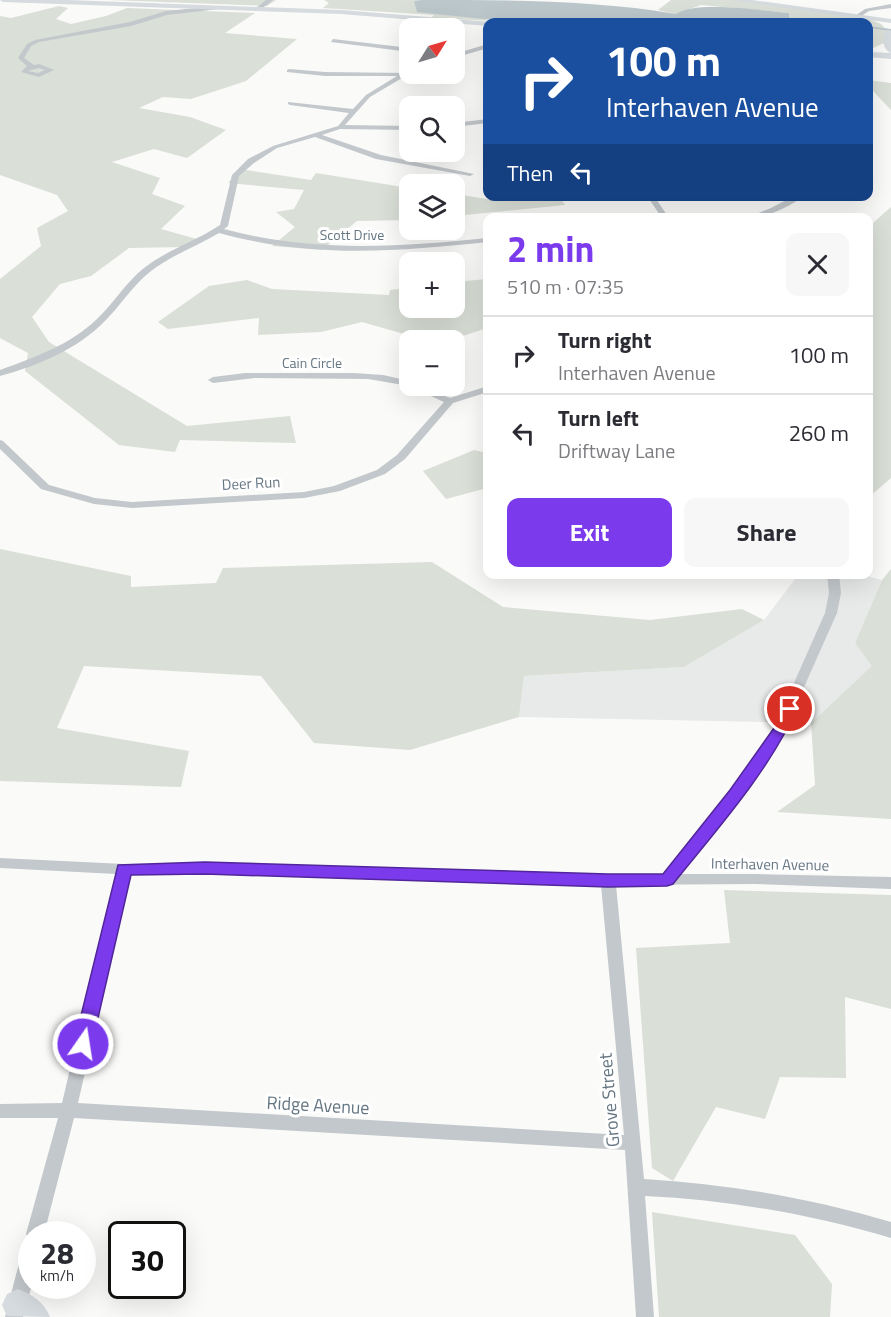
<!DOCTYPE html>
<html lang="en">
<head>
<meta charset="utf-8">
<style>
	:root { --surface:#fff; --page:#f7f7f7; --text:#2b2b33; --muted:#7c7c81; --line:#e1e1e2; --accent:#7c3aed }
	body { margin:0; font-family:"Titillium Web",sans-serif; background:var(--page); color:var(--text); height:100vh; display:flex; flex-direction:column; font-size:22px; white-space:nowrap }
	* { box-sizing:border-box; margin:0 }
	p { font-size:20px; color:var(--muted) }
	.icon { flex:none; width:33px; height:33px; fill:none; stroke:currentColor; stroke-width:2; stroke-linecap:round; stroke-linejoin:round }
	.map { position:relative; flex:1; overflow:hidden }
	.details { position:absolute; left:483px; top:213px; width:390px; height:366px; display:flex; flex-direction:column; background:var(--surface); border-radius:12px; box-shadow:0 6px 24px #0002 }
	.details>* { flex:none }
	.banner { position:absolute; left:483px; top:18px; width:390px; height:183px; border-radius:12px; box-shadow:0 6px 24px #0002; background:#1a4fa0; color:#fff; overflow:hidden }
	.needle { width:39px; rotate:53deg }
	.buttons { position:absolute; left:399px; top:18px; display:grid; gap:12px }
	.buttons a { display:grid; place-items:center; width:66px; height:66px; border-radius:12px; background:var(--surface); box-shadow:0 6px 24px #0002; font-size:30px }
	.speed { position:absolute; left:18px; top:1221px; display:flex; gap:12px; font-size:30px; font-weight:700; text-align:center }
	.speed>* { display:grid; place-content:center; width:78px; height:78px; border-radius:50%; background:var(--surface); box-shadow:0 6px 24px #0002; line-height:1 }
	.speed small { font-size:15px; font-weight:400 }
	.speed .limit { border:3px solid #111; border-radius:9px; background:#fff; color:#111 }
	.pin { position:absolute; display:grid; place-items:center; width:51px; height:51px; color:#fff; margin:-26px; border:3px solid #fff; border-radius:50%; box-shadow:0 2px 6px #0007 }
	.me { position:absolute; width:66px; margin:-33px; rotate:13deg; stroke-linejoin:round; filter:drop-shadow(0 0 4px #0008) }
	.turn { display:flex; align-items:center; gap:21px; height:126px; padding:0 24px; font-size:27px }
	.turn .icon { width:78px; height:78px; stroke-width:2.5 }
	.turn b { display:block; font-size:42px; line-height:51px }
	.then { display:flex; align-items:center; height:57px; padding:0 24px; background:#0003; gap:12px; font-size:22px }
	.round { display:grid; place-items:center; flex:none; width:63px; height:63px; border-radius:12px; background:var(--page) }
	.summary { display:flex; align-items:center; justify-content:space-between; height:102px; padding:0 24px }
	h1 { font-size:36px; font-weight:700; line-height:45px; color:var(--accent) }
	.cta { display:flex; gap:12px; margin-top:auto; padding:12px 24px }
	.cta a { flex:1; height:69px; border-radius:12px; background:var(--accent); color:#fff; font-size:24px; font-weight:700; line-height:69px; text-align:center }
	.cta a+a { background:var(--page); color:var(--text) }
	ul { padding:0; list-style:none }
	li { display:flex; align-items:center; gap:18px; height:78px; padding:0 24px; border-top:2px solid var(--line) }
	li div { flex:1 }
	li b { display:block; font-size:22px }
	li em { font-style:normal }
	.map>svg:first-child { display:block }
	.built { fill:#e8e9e9 }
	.green { fill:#dadfd7 }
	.water { fill:#bbc7cb }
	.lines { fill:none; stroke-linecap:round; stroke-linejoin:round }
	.stream { stroke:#bbc7cb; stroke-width:2 }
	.street { fill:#c3c8cc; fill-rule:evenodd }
	.secondary { fill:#d6dbdf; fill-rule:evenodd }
	.highway { fill:#d6dbdf; fill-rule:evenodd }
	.route { fill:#7c3aed; stroke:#51269a; stroke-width:1.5 }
	.labels { text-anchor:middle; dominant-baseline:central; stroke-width:6; stroke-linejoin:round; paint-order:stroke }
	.far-street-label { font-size:14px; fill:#657683; stroke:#fff }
	.street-label { font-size:15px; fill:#657683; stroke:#fff }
	.near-street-label { font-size:18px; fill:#657683; stroke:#fff }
</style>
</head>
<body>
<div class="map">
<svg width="891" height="1317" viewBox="0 0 891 1317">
	<rect width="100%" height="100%" fill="#fafaf8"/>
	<!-- built -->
	<path class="built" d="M798,575H863L882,580L855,643L873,666L811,723L519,717L524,676L684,667L764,620Z"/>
	<!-- green -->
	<path class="green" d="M109,0H276L267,6Z
		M324,0H421L414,1L488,20L513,22L431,18L434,15L323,8L329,3Z
		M671,0H735L865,17L881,24L888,32L884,43L869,50L868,22H789V13L701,5L676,14L658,10Z
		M59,6L68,8L56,19L71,24L106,16L127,8L255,13L225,33L297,39L246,81L191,99L163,97L139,108L190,117L226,130L187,158L154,149L112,162L160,178L152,194L185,206L161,229L197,239L183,247L129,248L91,276L60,284L32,317L49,342L187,426L290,416L296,443L180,440L175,452L119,445L25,371L28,353L0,338V279L41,246L37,228L68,211L57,195L0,175V16L11,18Z
		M868,80L891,83V110L873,91L869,90Z
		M240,169L311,180L316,173L409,188V220L357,221L322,250L272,246L295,227L276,212L294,209L304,190L228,183Z
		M455,194L500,201L503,197H560L565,205L455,216Z
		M891,207V478L869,497V222L873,223Z
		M487,279V328L451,340H425L362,322L321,332L258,335L259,318L168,329L158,322L209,286L247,280L272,289L389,295L390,290L409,288L410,308H454L455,282Z
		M474,450L487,453V488L446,499L423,471Z
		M0,549L131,576V587L216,583L223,568L432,562L503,607L650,620L742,609L764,620L684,667L524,676L519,717L410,750L314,743L261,676L84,666L57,728L189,751L181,787L0,781Z
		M891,569V819L777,812L815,785L811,723L872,666L855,643L882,580Z
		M724,890L891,895V1009L845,997L846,1078L780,1077L765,1119L716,1107L673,1181L652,1168L636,948L730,943Z
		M652,1212L795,1235L832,1284L830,1317H659Z"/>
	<!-- water -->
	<path class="water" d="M421,0C505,0 593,0 676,14C696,0 763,11 789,13V22H513L417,12L414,1Z"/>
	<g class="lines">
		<!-- stream -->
		<path class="stream" d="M789,22H798
			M868,27L891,30"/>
		<!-- street -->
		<path class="street" d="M266,0H273L260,10H256V8Z
			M891,4V8L869,11L858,18L855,16L865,9Z
			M217,6L219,9L167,15L131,26L39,42L31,46L24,58L34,65L39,64L54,70L39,77L21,72L27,66L18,58L27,44L35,40L130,22L166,11ZM39,68L45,70L38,73L28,71Z
			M333,39L410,48V52L331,42Z
			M488,44V48L454,58V54Z
			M289,69L325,72L407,73V75L370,97L345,125L410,126V130L340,129L322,135L381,155L474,174L470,176L376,159L315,137L277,148L254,163L239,176L228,226L224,229C311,253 399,247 488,238V242C394,252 311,258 219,233C197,246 172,255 151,271C133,285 121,305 105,321C78,349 37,366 0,376V370C35,357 70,345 97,319C114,303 126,282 144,268C167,250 196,241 220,225L232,175L248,159L273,146L338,126L349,113L290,105L288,104V102L353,109L366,95L397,76H325L287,72V70Z
			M488,119V123L454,127V123Z
			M647,196H654L669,218H662Z
			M794,196H804C787,208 767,218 746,218L771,208Z
			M245,373H354L383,375L410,381V386H420L450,398L488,386V392L453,403L405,459L385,474L340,491L304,498L132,508L94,504L41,489L0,449V440L3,441L49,485L95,498L132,502L304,492L334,486L377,470L397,455L444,402L409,386L368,379L255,378L213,383L208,380L213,377Z
			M827,574H839L841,593L837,613L784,732L741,797L680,874H755L891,877V889L755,884L616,885L644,1179C728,1184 810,1198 891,1222V1238C810,1214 729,1200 645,1196L654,1317H636L625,1150L74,1118L44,1234H32V1285L23,1317H5L23,1248L26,1242L30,1240L26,1234L58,1118H0V1104L62,1103L116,874L0,868V858L124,864L205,863L608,875L664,874L731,791L774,728L825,613L829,593ZM205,873L601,885L624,1135L78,1103L130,874Z"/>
		<!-- secondary -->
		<path class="secondary" d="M0,0H68L341,10L491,22H488V26L341,14L3,2Z
			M731,0H752L891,19V23Z
			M888,30L891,31V59L868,57V52L891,53C883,50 882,40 884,32Z"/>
		<!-- highway -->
		<path class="highway" d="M18,1289C33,1295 44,1302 50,1317L7,1316L2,1305L7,1294Z"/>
	</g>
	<!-- route -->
	<path class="route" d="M790,704L797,709C767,774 717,829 673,884L667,886L608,887L205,874L131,875L92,1044L89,1049L83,1052L77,1049L74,1044L118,865L205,862L608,874H663L730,790L774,728L785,705Z"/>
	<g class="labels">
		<!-- far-street labels -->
		<g class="far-street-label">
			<text x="352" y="234">Scott Drive</text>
			<text x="312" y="362">Cain Circle</text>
		</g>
		<!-- street labels -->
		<g class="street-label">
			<text transform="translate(251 483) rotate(-3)">Deer Run</text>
			<text transform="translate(770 864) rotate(1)">Interhaven Avenue</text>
		</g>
		<!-- near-street labels -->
		<g class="near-street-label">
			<text transform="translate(609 1100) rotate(-95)">Grove Street</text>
			<text transform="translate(318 1105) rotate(3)">Ridge Avenue</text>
		</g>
	</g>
</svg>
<div class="buttons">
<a><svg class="needle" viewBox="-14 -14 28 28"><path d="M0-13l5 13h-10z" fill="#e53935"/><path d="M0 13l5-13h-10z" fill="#7c7c81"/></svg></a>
<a><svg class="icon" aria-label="search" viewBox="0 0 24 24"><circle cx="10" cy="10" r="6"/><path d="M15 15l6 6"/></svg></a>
<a><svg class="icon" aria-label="layers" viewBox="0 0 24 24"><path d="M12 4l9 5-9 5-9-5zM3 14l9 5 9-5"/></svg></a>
<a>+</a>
<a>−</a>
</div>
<div class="speed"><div>28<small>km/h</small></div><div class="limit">30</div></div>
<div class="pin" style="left:790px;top:709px;background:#d93025"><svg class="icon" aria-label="arrive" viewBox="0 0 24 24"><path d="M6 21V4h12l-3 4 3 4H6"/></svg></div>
<svg class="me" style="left:83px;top:1044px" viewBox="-20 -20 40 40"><circle r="17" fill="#7c3aed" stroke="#fff" stroke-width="3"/><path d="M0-11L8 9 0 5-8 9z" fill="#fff"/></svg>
<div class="banner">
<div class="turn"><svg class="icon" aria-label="right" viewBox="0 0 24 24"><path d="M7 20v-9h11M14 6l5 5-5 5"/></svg><div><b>100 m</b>Interhaven Avenue</div></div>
<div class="then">Then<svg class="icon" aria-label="left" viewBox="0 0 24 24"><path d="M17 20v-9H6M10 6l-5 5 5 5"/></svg></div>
</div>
<section class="details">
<div class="summary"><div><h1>2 min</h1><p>510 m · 07:35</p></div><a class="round"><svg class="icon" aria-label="close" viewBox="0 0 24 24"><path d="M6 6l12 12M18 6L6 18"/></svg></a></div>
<ul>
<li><svg class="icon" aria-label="right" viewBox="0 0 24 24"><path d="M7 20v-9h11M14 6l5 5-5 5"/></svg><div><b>Turn right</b><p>Interhaven Avenue</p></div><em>100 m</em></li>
<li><svg class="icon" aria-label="left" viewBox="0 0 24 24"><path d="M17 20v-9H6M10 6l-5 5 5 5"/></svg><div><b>Turn left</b><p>Driftway Lane</p></div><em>260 m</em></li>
</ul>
<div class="cta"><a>Exit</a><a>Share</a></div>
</section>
</div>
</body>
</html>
